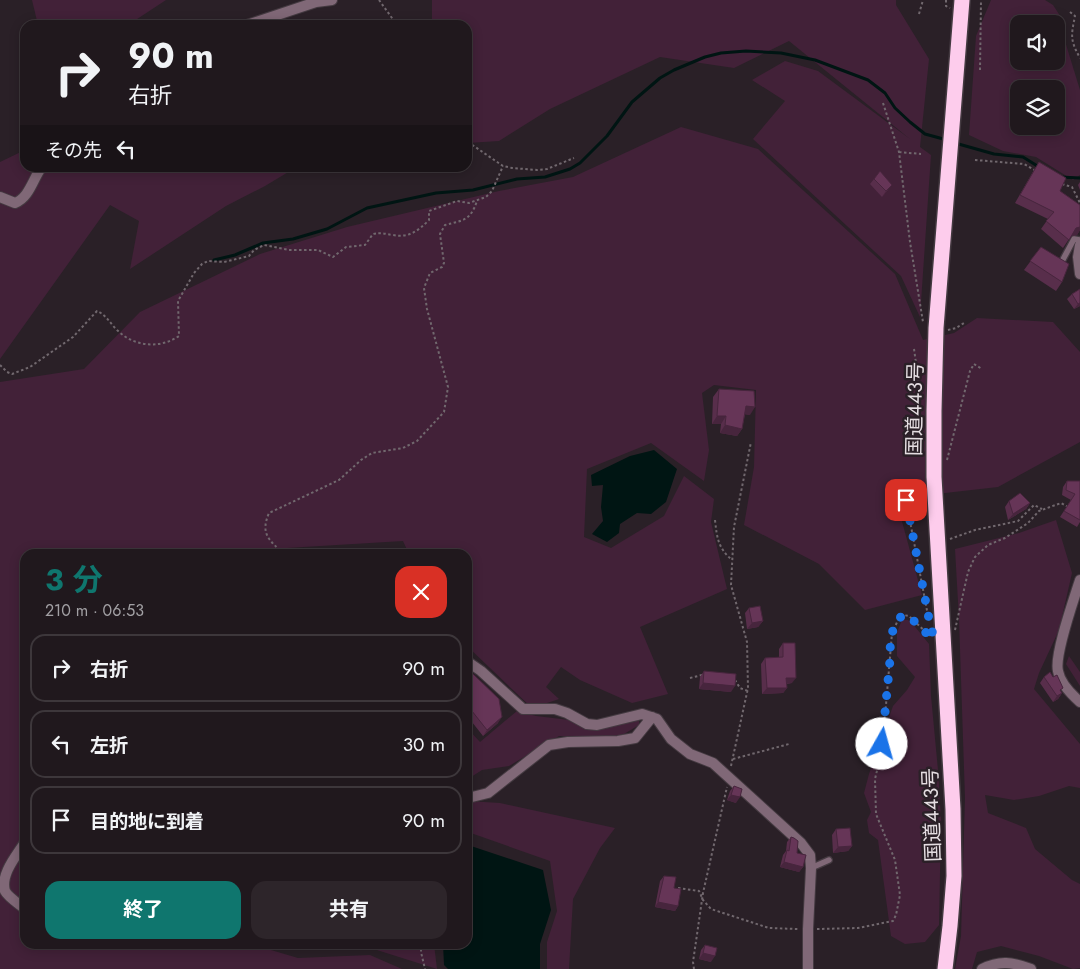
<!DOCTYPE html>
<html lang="ja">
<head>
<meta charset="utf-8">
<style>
	:root { --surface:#20181d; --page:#2d252a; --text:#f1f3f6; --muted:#a2a0a4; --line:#3d373b; --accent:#0f766e }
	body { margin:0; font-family:Jost,"Noto Sans JP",sans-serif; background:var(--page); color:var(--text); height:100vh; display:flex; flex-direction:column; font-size:19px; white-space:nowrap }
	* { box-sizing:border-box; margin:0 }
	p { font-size:16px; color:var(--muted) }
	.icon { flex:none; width:28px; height:28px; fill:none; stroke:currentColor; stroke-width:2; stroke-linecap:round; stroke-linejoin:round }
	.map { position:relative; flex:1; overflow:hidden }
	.sheet { position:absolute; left:20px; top:549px; width:452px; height:400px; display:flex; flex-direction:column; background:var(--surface); border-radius:15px; box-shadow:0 2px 12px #0003,0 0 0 1px var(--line) }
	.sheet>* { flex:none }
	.guide { position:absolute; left:20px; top:20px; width:452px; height:152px; border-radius:15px; box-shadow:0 2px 12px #0003,0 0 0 1px var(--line); background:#20181d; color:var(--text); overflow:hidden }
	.buttons { position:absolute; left:1010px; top:15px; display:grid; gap:10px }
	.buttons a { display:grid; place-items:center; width:55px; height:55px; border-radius:10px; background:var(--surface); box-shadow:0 2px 12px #0003,0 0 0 1px var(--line); font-size:25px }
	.pin { position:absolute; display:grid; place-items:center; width:42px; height:42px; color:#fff; margin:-21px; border-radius:10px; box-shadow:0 2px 8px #0006 }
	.me { position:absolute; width:55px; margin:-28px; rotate:7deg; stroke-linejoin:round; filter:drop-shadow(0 0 4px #0008) }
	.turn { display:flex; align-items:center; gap:18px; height:105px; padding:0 25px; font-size:22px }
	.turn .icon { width:65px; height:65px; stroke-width:2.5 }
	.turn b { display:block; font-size:35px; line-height:42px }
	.then { display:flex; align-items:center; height:48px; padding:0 25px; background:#0003; gap:10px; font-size:19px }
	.round { display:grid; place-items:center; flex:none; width:52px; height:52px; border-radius:15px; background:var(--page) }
	.headline { display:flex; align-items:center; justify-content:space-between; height:85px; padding:0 25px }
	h1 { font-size:30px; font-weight:700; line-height:38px; color:var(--accent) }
	.primary-button { display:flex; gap:10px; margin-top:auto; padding:10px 25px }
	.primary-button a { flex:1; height:58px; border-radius:15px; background:var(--accent); color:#fff; font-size:20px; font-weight:700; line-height:58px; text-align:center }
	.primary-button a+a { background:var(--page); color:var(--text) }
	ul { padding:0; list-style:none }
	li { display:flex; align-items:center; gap:15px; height:68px; margin:0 10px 8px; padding:0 15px; border:2px solid var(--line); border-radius:15px }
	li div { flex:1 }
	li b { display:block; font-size:19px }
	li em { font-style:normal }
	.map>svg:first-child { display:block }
	.green { fill:#422138; fill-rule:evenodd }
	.water { fill:#001513 }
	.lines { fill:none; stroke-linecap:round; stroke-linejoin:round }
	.stream { stroke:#001513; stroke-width:3 }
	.lane-casing { stroke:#443a41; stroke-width:8 }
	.street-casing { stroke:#443a41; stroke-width:12 }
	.highway-casing { stroke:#443a41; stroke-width:18 }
	.path { stroke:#71686e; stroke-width:2; stroke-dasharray:2.5 2.5; stroke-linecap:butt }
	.lane { stroke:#806877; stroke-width:5.5 }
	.street { stroke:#806877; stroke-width:10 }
	.highway { stroke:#fdccec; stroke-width:15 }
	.wall { fill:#582e4b }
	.shaded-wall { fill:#47253d }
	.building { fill:#663557; stroke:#47253d }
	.route { stroke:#1a73e8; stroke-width:9; stroke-dasharray:0 16.2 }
	.labels { text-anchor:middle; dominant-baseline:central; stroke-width:5; stroke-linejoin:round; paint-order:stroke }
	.street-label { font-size:20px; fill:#e4dde1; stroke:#2a2027 }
</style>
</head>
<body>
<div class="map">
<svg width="1080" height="969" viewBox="0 0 1080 969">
	<rect width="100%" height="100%" fill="#2a2027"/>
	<!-- green -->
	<path class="green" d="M32,0H166L128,25H38Z
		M432,0H896V5L929,59L920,147L931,155L920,317L901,276L753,139L785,101L752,80L785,61L818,71L910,139L789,41L734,68L660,57L550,109L499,141L468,143V25H432Z
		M991,0H1045L1053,5L1066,25L1064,38L1080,90V175L1073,180L1036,157L1003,151L969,135L976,36ZM1019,24H1056V61H1019ZM1019,89H1056V126H1019Z
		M335,19L337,25H301Z
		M681,127L758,149L895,274L923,340L954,333L977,318L1053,322L1080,352V442L998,487L901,498L897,503L922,595L865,610L819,564L744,525L754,467L756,390L714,385L702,393L709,450L704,481L651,443L587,469L584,537L611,548L664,516L684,476L714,499L711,522L727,589L640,627L668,694L632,703L580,680L561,667L546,687L559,699L532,708L468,647V554H409L403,541L287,548V554H25V944H251L298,958L370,955L402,969H0V382L84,369L140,312L260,254L347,227L499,191L573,177Z
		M25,150V168H295L265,186L226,206L130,269L139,221L110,205L0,359V162Z
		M1056,520L1072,573L1059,630L1039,673L1034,689L1080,744V788L1069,786L1039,796L1014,800L985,795L988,813L1026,828L1035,849L1072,880L1080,884V968L1073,969L1039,956L1001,946L977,952L972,969H955L961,936L965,798L959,619L955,549L1019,533Z
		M902,620H908L912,623L929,644L931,696L938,770L941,820L939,925L925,942L905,944L891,936L878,840L869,833L867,820L871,812L864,793L869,774L893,706L907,690L915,677L897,656V632Z
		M1069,656L1080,672V686L1066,664Z
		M517,711L536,716L611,725L639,720V725L624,734L607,738L559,736L509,766L482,770L468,779V729L480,742Z
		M468,801L500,803L615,828L600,848L573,899L569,969H547V942L557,911L550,861L468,832Z
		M332,944H434L437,969L361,945Z"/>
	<!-- water -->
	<path class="water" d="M654,450L677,469L666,502L651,514L637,513L620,524L619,533L607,542L592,534L603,521L601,507L603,485L592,486L591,475L630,456Z
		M468,845L543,870L551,910L540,944V969H448L444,965L443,944H468Z"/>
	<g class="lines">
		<!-- stream -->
		<path class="stream" d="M955,143L994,154L1023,157L1039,167
			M1060,177L1080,178
			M214,260L235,255L263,243L293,239L327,229L367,208L436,193L473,190L517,179L545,177L570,169L580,163L607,136L632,102L660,78L674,70L705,57L721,53L746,51L781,53L815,60L868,80L885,93L895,108L910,122L925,134L947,140"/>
		<defs>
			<path id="lane" d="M1060,265L1074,239L1080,240
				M811,868L829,860"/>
			<path id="street" d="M247,25L316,2L332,0
				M0,197L15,203C29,198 33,179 41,168
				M1080,245L1078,257L1080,274
				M376,554H388
				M1080,580C1074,599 1054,655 1058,671C1060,683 1071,694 1080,702
				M468,662L481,671L523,709H555L567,713L587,724L597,725L642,714L657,719L671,739L690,754L713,763L801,843L810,855L811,868L808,929V969
				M468,798L488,793L549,745L568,742L618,741L635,738L652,717
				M25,842C17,855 0,874 5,891C8,897 19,904 25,909
				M982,969C1000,960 1012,962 1031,969"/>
			<path id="highway" d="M945,969L950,926L954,876L953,809L934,477V411L936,328L962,0"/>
		</defs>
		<!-- lane casing -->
		<use href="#lane" class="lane-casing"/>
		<!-- street casing -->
		<use href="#street" class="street-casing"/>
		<!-- highway casing -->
		<use href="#highway" class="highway-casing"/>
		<!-- path -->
		<path class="path" d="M379,0L397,25
			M946,0V6L950,8
			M1070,12L1075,16C1071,36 1070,40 1080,58
			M919,14L923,0
			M980,70L981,0
			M883,103L899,152L910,242L923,322
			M468,142L503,166L512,168L537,170L547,169L574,158
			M899,152L921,154
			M975,160L1024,164L1036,171
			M1062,184L1072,187L1080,203
			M948,330L956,328L964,323
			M914,349L920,391L922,392
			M0,365L7,372L12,374L30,367L73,337L97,311C106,315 110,323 117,330C134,347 160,349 179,336L178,301L194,273L202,264L208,261L224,262L249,256L254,250L264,245L289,250H318L333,257L346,247L365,245L373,234C381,232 385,234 393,235C409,238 418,231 429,220V211L457,201L469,203L486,197L492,191L503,166
			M947,460L970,371L974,364L982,369
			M906,500L929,621
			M715,520C717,538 718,548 732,560
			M950,539L975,530L1018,521L1034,505L1042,509
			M284,554C269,540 260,534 269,513L339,480L361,460L372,453L403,448L417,441L444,412L448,387L427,309L424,288L430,273L442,267L444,263L440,234L445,225C464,220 470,221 477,201
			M955,630L968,572L975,557L988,545L1005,538L1028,523L1039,511L1061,503L1068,507
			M690,678L702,675
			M735,680L740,688L748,691
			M733,759L789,744
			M731,766L748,688L747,642L731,585L734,527L751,442
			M678,888L699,891L703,900L711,909L769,928L798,929
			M817,929L858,928L893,921L896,915L900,895L895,860L876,814L875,779L880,758L886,705L892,633L899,618L903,615L909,616L930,636
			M421,944V952L425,969
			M694,969L693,962L703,893L727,787"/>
		<!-- lane -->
		<use href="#lane" class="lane"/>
		<!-- street -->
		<use href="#street" class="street"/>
		<!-- highway -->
		<use href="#highway" class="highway"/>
	</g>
	<!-- wall -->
	<path class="wall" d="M1039,162L1060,191L1080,205V230L1077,235L1071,236L1063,248L1041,229L1048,219L1015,203L1034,170Z
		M874,179L888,190L882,197L870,184Z
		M1080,182V190L1078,185Z
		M1041,247L1062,282L1056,291L1024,270Z
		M1080,289V306L1074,309L1067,299L1072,294Z
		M719,389L750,415L745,414L742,429L737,436L720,433L721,424H712L713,397Z
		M1067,481H1080V522L1077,527L1060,517L1071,500L1062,495L1063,487Z
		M1009,501L1030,503L1026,509L1008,520L1005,507Z
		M749,608L763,621L758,627L747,629L745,613Z
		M783,643L792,683L787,684V688L783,693L762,694L761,664L765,658L779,657V649Z
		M468,669L498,723L483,736L468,717Z
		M704,671L731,692L699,689L700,677Z
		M1044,677L1062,693L1058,699L1053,702L1040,683Z
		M734,786L736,803L727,800L730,791Z
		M836,829L852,846L848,851L833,853L832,835Z
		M791,837L803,867L799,872L780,867L783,855L786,851L787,842Z
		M664,876L674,888L678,906L675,911L655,907L660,881Z
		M705,945L711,962L699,959L701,950Z"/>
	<!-- shaded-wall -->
	<path class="shaded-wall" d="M892,185L888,190L882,197L886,191Z
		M1080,227V230L1077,235L1070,236L1076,228Z
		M1080,303V306L1074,309L1078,304Z
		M746,406L755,407L750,415L741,414Z
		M717,416H726L721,424H712Z
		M725,425L742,429L737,436L720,433Z
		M1030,503L1026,509L1008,520L1013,514Z
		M763,621L758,627L747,629L752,623Z
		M786,678H796L792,683L782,684Z
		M703,683L735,686L731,692L699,689Z
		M767,688H787L783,693L762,694Z
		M1062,693L1058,699L1053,702L1057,696Z
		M502,717L498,723L483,736L487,730Z
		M731,795L740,797L736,803L727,800Z
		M852,846L848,851L833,853L838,847Z
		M784,862L803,867L799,872L780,867Z
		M658,902L678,906L675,911L655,907Z
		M703,953L715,956L711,962L699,959Z"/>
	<!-- building -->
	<path class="building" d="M1039,162L1066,178L1060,191L1080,205V227L1076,228L1069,240L1046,221L1054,212L1020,195Z
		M880,171L892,185L886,191L874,179Z
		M1041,247L1069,264L1062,282L1030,261Z
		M1080,289V303L1078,304L1072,294Z
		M719,389L754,391L755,407L746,406L742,429L725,425L726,416H717Z
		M1067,481H1080V520L1064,511L1075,494L1066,490Z
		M1020,493L1030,503L1013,514L1009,501Z
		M760,606L763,621L752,623L749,608Z
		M783,643H795L796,678H786L787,688H767L765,658L783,657Z
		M468,669L499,699L502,717L487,730L468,706Z
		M704,671L736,674L735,686L703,683Z
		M1050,672L1053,677L1057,675L1063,688L1060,690L1062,693L1057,696L1044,677Z
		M734,786L742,789L740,797L731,795Z
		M850,828L852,846L838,847L836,829Z
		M791,837L794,838L798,841L797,853L806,855L803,867L784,862L787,850L789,851Z
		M664,876L676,877L674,888L681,889L678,906L658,902Z
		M705,945L717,948L715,956L703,953Z"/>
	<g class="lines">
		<!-- route -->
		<path class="route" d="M882,744L890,660C890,645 890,625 903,615C916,618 922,633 934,638L930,624L906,500"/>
	</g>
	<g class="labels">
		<!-- street labels -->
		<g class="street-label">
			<text transform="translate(915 409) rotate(-89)">国道443号</text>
			<text transform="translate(932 815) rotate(-92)">国道443号</text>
		</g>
	</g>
</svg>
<div class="buttons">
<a><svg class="icon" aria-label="sound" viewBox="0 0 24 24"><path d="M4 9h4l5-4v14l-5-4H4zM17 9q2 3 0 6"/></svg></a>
<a><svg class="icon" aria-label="layers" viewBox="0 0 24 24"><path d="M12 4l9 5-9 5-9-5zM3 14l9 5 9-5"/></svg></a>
</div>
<div class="pin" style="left:906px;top:500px;background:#d93025"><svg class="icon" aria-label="arrive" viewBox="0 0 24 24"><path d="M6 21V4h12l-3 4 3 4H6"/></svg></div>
<svg class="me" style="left:882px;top:744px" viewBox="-20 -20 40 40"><circle r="19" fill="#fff"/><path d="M0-13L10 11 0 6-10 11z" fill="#1a73e8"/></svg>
<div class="guide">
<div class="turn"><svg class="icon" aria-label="right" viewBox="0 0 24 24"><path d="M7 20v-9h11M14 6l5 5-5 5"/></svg><div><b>90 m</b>右折</div></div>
<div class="then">その先<svg class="icon" aria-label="left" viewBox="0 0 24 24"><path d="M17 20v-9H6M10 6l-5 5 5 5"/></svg></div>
</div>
<section class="sheet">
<div class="headline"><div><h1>3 分</h1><p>210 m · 06:53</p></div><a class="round" style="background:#d93025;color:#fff"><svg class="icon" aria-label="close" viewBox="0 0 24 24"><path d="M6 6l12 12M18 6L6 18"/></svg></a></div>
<ul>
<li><svg class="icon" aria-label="right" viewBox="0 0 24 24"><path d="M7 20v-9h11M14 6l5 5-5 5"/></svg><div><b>右折</b></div><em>90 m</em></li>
<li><svg class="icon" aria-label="left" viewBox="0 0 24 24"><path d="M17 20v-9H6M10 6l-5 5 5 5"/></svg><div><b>左折</b></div><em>30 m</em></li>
<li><svg class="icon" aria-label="arrive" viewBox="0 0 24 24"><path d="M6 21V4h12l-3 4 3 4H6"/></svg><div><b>目的地に到着</b></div><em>90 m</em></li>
</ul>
<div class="primary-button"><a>終了</a><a>共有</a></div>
</section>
</div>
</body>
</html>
